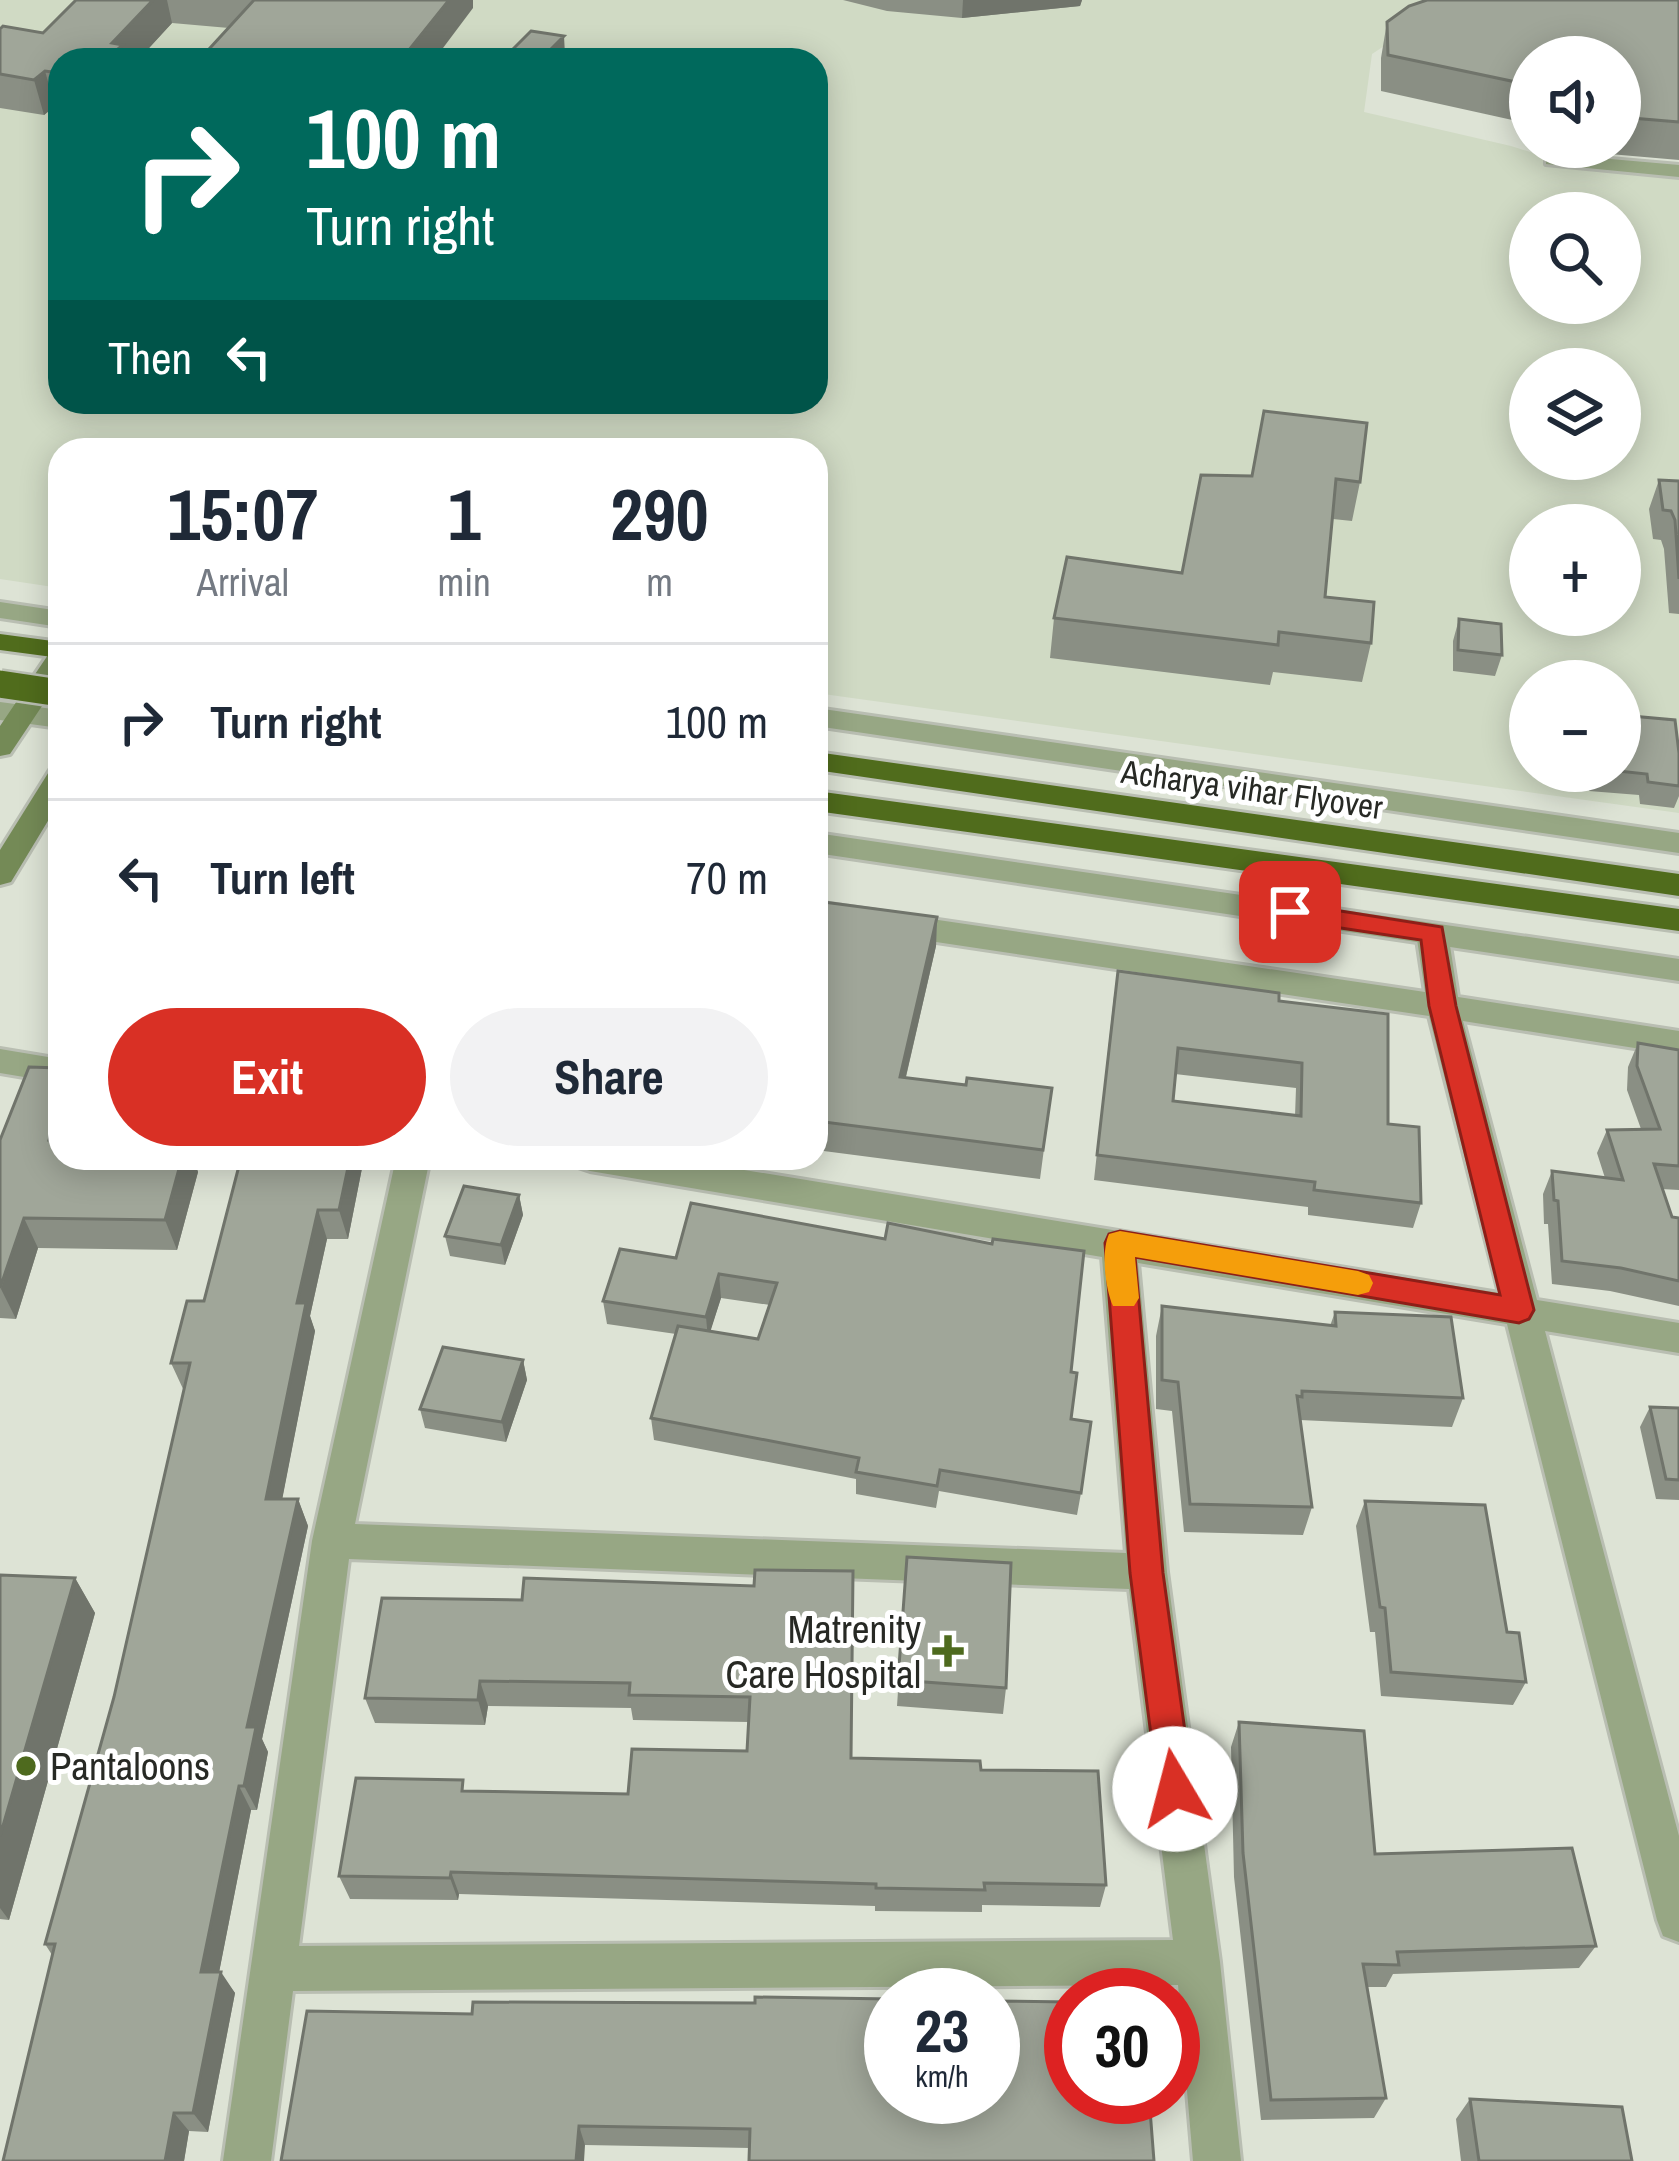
<!DOCTYPE html>
<html lang="en">
<head>
<meta charset="utf-8">
<style>
	:root { --surface:#fff; --page:#f2f2f3; --text:#1f2937; --muted:#747a83; --line:#e0e1e3; --accent:#d93025 }
	body { margin:0; font-family:"Archivo Narrow",sans-serif; background:var(--page); color:var(--text); height:100vh; display:flex; flex-direction:column; font-size:45px; white-space:nowrap }
	* { box-sizing:border-box; margin:0 }
	p { font-size:39px; color:var(--muted) }
	.icon { flex:none; width:66px; height:66px; fill:none; stroke:currentColor; stroke-width:2; stroke-linecap:round; stroke-linejoin:round }
	.map { position:relative; flex:1; overflow:hidden }
	.sheet { position:absolute; left:48px; top:438px; width:780px; height:732px; display:flex; flex-direction:column; background:var(--surface); border-radius:36px; box-shadow:0 6px 30px #0003 }
	.sheet>* { flex:none }
	.top-card { position:absolute; left:48px; top:48px; width:780px; height:366px; border-radius:36px; box-shadow:0 6px 30px #0003; background:#00695c; color:#fff; overflow:hidden }
	.tools { position:absolute; left:1509px; top:36px; display:grid; gap:24px }
	.tools a { display:grid; place-items:center; width:132px; height:132px; border-radius:50%; background:var(--surface); box-shadow:0 6px 30px #0003; font-size:60px }
	.speed { position:absolute; left:864px; top:1968px; display:flex; gap:24px; font-size:60px; font-weight:700; text-align:center }
	.speed>* { display:grid; place-content:center; width:156px; height:156px; border-radius:50%; background:var(--surface); box-shadow:0 6px 30px #0003; line-height:1 }
	.speed small { font-size:30px; font-weight:400 }
	.speed .limit { border:18px solid #d22; background:#fff; color:#111 }
	.pin { position:absolute; display:grid; place-items:center; width:102px; height:102px; color:#fff; margin:-51px; border-radius:24px; box-shadow:0 6px 18px #0006 }
	.me { position:absolute; width:132px; margin:-66px; rotate:352deg; stroke-linejoin:round; filter:drop-shadow(0 0 9px #0008) }
	.turn { display:flex; align-items:center; gap:42px; height:252px; padding:0 60px; font-size:54px }
	.turn .icon { width:156px; height:156px; stroke-width:2.5 }
	.turn b { display:block; font-size:84px; line-height:102px }
	.then { display:flex; align-items:center; height:114px; padding:0 60px; background:#0003; gap:24px; font-size:45px }
	.eta { display:flex; justify-content:space-evenly; align-items:center; height:204px; text-align:center }
	.eta b { font-size:72px; font-weight:700; line-height:84px }
	.cta { display:flex; gap:24px; margin-top:auto; padding:24px 60px }
	.cta a { flex:1; height:138px; border-radius:72px; background:var(--accent); color:#fff; font-size:48px; font-weight:700; line-height:138px; text-align:center }
	.cta a+a { background:var(--page); color:var(--text) }
	ul { padding:0; list-style:none }
	li { display:flex; align-items:center; gap:36px; height:156px; padding:0 60px; border-top:3px solid var(--line) }
	li div { flex:1 }
	li b { display:block; font-size:45px }
	li em { font-style:normal }
	.map>svg:first-child { display:block }
	.built { fill:#d0dac4; fill-rule:evenodd }
	.lines { fill:none; stroke-linecap:round; stroke-linejoin:round }
	.minor-casing { stroke:#b9beb2; stroke-width:6 }
	.tertiary-casing { stroke:#b9beb2; stroke-width:6 }
	.secondary-casing { stroke:#b9beb2; stroke-width:6 }
	.trunk-casing { stroke:#b9beb2; stroke-width:6 }
	.minor { fill:#97a784; fill-rule:evenodd }
	.tertiary { fill:#97a784; fill-rule:evenodd }
	.secondary { fill:#748a56; fill-rule:evenodd }
	.trunk { fill:#506c1c; fill-rule:evenodd }
	.trunk-bridge-casing { stroke:#b9beb2; stroke-width:32; stroke-linecap:butt }
	.trunk-bridge { stroke:#506c1c; stroke-width:27 }
	.wall { fill:#8a8f84; fill-rule:evenodd }
	.shaded-wall { fill:#70746b }
	.building { fill:#a0a699; stroke:#70746b; stroke-width:3; fill-rule:evenodd }
	.route { fill:#d93025; stroke:#8d1f18; stroke-width:3 }
	.slow { fill:#f59e0b }
	.poi-dot { fill:#4e6a1e; stroke:#fff; stroke-width:4.5 }
	.labels { text-anchor:middle; dominant-baseline:central; stroke-width:10; stroke-linejoin:round; paint-order:stroke }
	.street-label { font-size:33px; fill:#272924; stroke:#fff }
	.near-poi-label { font-size:39px; fill:#272924; stroke:#fff; text-anchor:end }
</style>
</head>
<body>
<div class="map">
<svg width="1679" height="2161" viewBox="0 0 1679 2161">
	<rect width="100%" height="100%" fill="#dde3d5"/>
	<!-- built -->
	<path class="built" d="M0,0H1454L1372,54L1364,112L1511,146L1590,171H1679V813L816,693V450H60V588L0,579ZM60,60H816V402H60ZM1530,213H1620V303H1530ZM1530,369H1620V459H1530ZM1530,525H1620V615H1530ZM1530,681H1620V771H1530Z"/>
	<g class="lines">
		<defs>
			<path id="minor" d="M1553,154L1679,165V177L1546,164V156Z
				M816,902L1425,992L1416,933L1421,925H1443L1448,933L1458,997L1679,1031V1055L1463,1021L1537,1300L1679,1323V1353L1545,1331L1679,1836V1942L1663,1936L1657,1920L1507,1324L1138,1263L1167,1572L1220,1962L1241,2161H1193L1178,1985L293,1991L271,2161H223L312,1541L396,1158H430L355,1524L1126,1553L1102,1257L590,1171L578,1167L573,1158H671L1499,1293L1429,1016L816,924ZM349,1559L1129,1589L1173,1940L299,1946Z
				M0,1049L60,1059V1083L0,1073Z"/>
			<path id="tertiary" d="M0,602L60,611V627L0,618Z
				M0,702L60,710V728L0,720Z
				M816,708L1679,833V853L816,726Z
				M816,833L1679,959V981L816,853Z"/>
			<path id="secondary" d="M60,649V679L10,754L0,756V726L50,652Z
				M60,767V801L11,882L0,885V850L50,770Z"/>
			<path id="trunk" d="M0,634L60,642V658L0,650Z
				M816,752L1679,874V896L816,770Z
				M816,791L1679,909V931L816,811Z"/>
		</defs>
		<!-- minor casing -->
		<use href="#minor" class="minor-casing"/>
		<!-- tertiary casing -->
		<use href="#tertiary" class="tertiary-casing"/>
		<!-- secondary casing -->
		<use href="#secondary" class="secondary-casing"/>
		<!-- trunk casing -->
		<use href="#trunk" class="trunk-casing"/>
		<!-- minor -->
		<use href="#minor" class="minor"/>
		<!-- tertiary -->
		<use href="#tertiary" class="tertiary"/>
		<!-- secondary -->
		<use href="#secondary" class="secondary"/>
		<!-- trunk -->
		<use href="#trunk" class="trunk"/>
		<defs>
			<path id="trunk-bridge" d="M0,684L60,693"/>
		</defs>
		<!-- trunk-bridge casing -->
		<use href="#trunk-bridge" class="trunk-bridge-casing"/>
		<!-- trunk-bridge -->
		<use href="#trunk-bridge" class="trunk-bridge"/>
	</g>
	<!-- wall -->
	<path class="wall" d="M76,0H473V8L229,28L172,23L138,60H60V107L55,106L44,115L0,108V29L43,33Z
		M843,0H1082L1080,6L962,18L887,11Z
		M1679,0V160L1598,153L1593,147H1620V57H1530V124L1381,91V58L1387,22Z
		M1264,411L1360,482L1352,521L1333,519L1325,597L1371,643L1362,682L1273,672L1270,685L1050,658L1054,618L1182,573L1252,476Z
		M1659,480L1679,481V614L1669,613L1664,549L1661,540L1653,539L1649,509Z
		M1459,619L1502,655L1495,676L1453,671V641Z
		M1679,753V796L1674,808L1640,804L1639,795L1589,791L1587,771H1620Z
		M816,901L937,917L936,946L906,1077L966,1085L1052,1088L1040,1179L816,1150Z
		M1114,996L1279,1001L1388,1124L1421,1203L1413,1228L1308,1215V1207L1094,1180ZM1175,1074L1296,1088L1295,1116L1173,1101Z
		M1638,1043L1679,1050V1190L1662,1189L1672,1217L1679,1218V1306L1610,1291L1552,1284L1548,1224H1544L1543,1194L1552,1171L1605,1178L1597,1153L1607,1130L1641,1129L1627,1090L1628,1067Z
		M0,1140L60,1158H193L198,1172L177,1250L38,1248L16,1319L0,1318Z
		M364,1158L348,1239H327L310,1316L315,1331L282,1499H298L308,1526L262,1739L268,1752L257,1810H251L219,1972L235,1993L208,2132L189,2131L184,2161L45,1944L114,1697L184,1391L171,1363L204,1301Z
		M519,1195L523,1215L505,1265L450,1256L445,1236Z
		M691,1203L1071,1372V1419L1081,1493L1077,1515L939,1491L936,1508L856,1494V1479L654,1440L651,1418L676,1334L607,1324L603,1301L676,1258ZM721,1298L770,1305L758,1339L710,1331Z
		M1162,1306L1330,1326L1335,1312L1463,1398L1452,1427L1300,1420L1312,1507L1303,1535L1184,1532L1172,1411L1156,1409V1336Z
		M523,1360L527,1380L506,1442L425,1428L420,1409Z
		M1650,1407L1679,1408V1500L1656,1499L1640,1427Z
		M1365,1501L1507,1632L1526,1682L1513,1705L1381,1696L1375,1632H1370L1356,1526Z
		M907,1557L1006,1688L1003,1714L897,1706Z
		M0,1575L75,1578L95,1613L9,1920L0,1919Z
		M754,1586L851,1758L981,1770L1106,1885L1100,1907L982,1905V1912L875,1911V1906L459,1894L458,1900L350,1899L339,1876L467,1791L628,1794L747,1751L749,1722L633,1720L631,1708L488,1706L485,1725L375,1723L365,1698L522,1600Z
		M1239,1722L1375,1854L1596,1946L1579,1968L1393,1974L1386,1987H1367L1386,2098L1374,2118L1261,2120L1234,1877L1231,1747Z
		M307,2011L1154,2161L750,2148L585,2145Z
		M1470,2099L1632,2161H1461L1456,2119Z"/>
	<!-- shaded-wall -->
	<path class="shaded-wall" d="M153,0H167L172,23L138,60H104L112,43Z
		M449,0H473V8L434,60H401Z
		M963,0H1082L1080,6L962,18Z
		M564,36L565,55L560,60H540Z
		M45,71L55,106L44,115L34,80Z
		M937,917L936,946L899,1106L900,1077Z
		M60,1105V1158L49,1140Z
		M182,1158H193L198,1172L177,1250L165,1220Z
		M350,1158H364L348,1239L339,1210Z
		M519,1195L523,1215L505,1265L501,1245Z
		M318,1210L327,1239L310,1316L315,1331L277,1526L266,1499L297,1303Z
		M24,1218L38,1248L16,1319L1,1289Z
		M719,1274L721,1298L708,1339L706,1317Z
		M523,1360L527,1380L506,1442L502,1422Z
		M298,1499L308,1526L262,1739L268,1752L257,1810L244,1786L247,1727Z
		M75,1578L95,1613L9,1920L0,1908V1836Z
		M480,1681L488,1706L485,1725L478,1700Z
		M239,1786L251,1810L215,1993L201,1972Z
		M451,1872L459,1894L458,1900L450,1878Z
		M221,1972L235,1993L208,2132L193,2113Z
		M174,2113L189,2131L184,2161H165Z
		M579,2126L585,2145L584,2161H576Z"/>
	<!-- building -->
	<path class="building" d="M76,0H153L112,43L123,45L104,60H60V73L45,71L34,80L0,74V29L3,26L43,33Z
		M254,0H449L401,60H199Z
		M1427,0H1679V122L1620,117V57H1530V85L1388,55L1387,22L1409,6Z
		M531,31L564,36L540,60L507,55Z
		M1264,411L1367,423L1360,482L1336,479L1325,597L1374,602L1371,643L1279,632L1278,645L1054,618L1067,557L1182,573L1201,475L1252,476Z
		M1659,480L1679,481V579L1675,520L1671,511L1663,510Z
		M1459,619L1501,624L1502,655L1458,650Z
		M1620,715L1675,720L1679,753V786L1648,782L1647,774L1618,771H1620Z
		M816,901L937,917L900,1077L966,1085L967,1078L1052,1088L1043,1150L816,1121Z
		M1118,971L1279,993V1001L1388,1014V1124L1419,1127L1421,1203L1314,1190L1315,1182L1097,1155ZM1178,1048L1302,1063L1301,1116L1173,1101Z
		M1638,1043L1679,1050V1166L1654,1164L1672,1217L1679,1218V1281L1621,1268L1562,1261L1558,1201L1554,1200L1552,1171L1623,1180L1607,1130L1660,1129L1637,1066Z
		M29,1067L60,1068V1105L49,1140H60V1158H182L165,1220L24,1218L0,1288V1140Z
		M241,1158H350L339,1210H318L297,1303H306L266,1499H298L247,1727H256L244,1786H239L201,1972H221L193,2113H174L165,2161H3L55,1944H45L114,1697L190,1363H171L187,1301H204Z
		M464,1186L519,1195L501,1245L445,1236Z
		M691,1203L885,1239L888,1223L992,1244L993,1239L1084,1251L1071,1372L1077,1373L1071,1419L1091,1422L1081,1493L940,1470L937,1486L856,1472L859,1458L651,1418L678,1326L758,1339L777,1283L719,1274L706,1317L603,1301L620,1249L676,1258Z
		M1162,1306L1336,1326L1335,1312L1451,1317L1463,1398L1302,1391V1397L1297,1396L1312,1507L1190,1504L1178,1382L1162,1380Z
		M443,1347L523,1360L502,1422L420,1409Z
		M1650,1407L1679,1408V1480L1666,1479Z
		M1365,1501L1485,1505L1507,1632L1519,1633L1526,1682L1391,1672L1385,1608L1380,1607Z
		M907,1557L1011,1563L1006,1688L898,1680Z
		M755,1570L853,1571L851,1758L980,1761L981,1770L1098,1771L1106,1885L984,1883L985,1890L876,1888V1884L451,1872L450,1878L339,1876L356,1778L463,1780L462,1791L628,1794L632,1749L747,1751L750,1697L629,1695L630,1683L480,1681L478,1700L365,1698L382,1598L522,1600L524,1578L754,1586Z
		M0,1575L75,1578L0,1836Z
		M1239,1722L1364,1731L1375,1854L1572,1848L1596,1946L1397,1952L1399,1965L1363,1964L1386,2098L1271,2100L1243,1853Z
		M755,1997L891,1999V2097H993V2001L1071,2002V2097H1149L1154,2161H749L750,2129L579,2126L576,2161H281L307,2011L472,2014L473,2002L755,2003Z
		M1470,2099L1622,2107L1632,2161H1479Z"/>
	<!-- route -->
	<path class="route" d="M1290,903L1442,927L1456,1006L1534,1310L1529,1319L1519,1323L1135,1257L1163,1573L1193,1789L1188,1801L1175,1806L1163,1801L1158,1789L1130,1573L1105,1243L1109,1234L1120,1231L1500,1295L1429,1006L1421,940L1281,919L1277,912Z"/>
	<!-- slow -->
	<path class="slow" d="M1120,1231L1358,1271L1369,1275L1373,1283L1369,1292L1358,1295L1135,1257L1139,1298L1134,1306H1113C1105,1288 1101,1252 1109,1234Z"/>
	<!-- markers -->
	<g class="poi-dot">
		<path d="M942 1633h12v12h12v12h-12v12h-12v-12h-12v-12h12z"/>
		<circle cx="26" cy="1766" r="12"/>
	</g>
	<g class="labels">
		<!-- street labels -->
		<g class="street-label">
			<text transform="translate(1252 789) rotate(8)">Acharya vihar Flyover</text>
		</g>
		<!-- near-poi labels -->
		<g class="near-poi-label">
			<text x="921" y="1629">Matrenity<tspan x="921" dy="45">Care Hospital</tspan></text>
			<text x="50" y="1766" text-anchor="start">Pantaloons</text>
		</g>
	</g>
</svg>
<div class="tools">
<a><svg class="icon" aria-label="sound" viewBox="0 0 24 24"><path d="M4 9h4l5-4v14l-5-4H4zM17 9q2 3 0 6"/></svg></a>
<a><svg class="icon" aria-label="search" viewBox="0 0 24 24"><circle cx="10" cy="10" r="6"/><path d="M15 15l6 6"/></svg></a>
<a><svg class="icon" aria-label="layers" viewBox="0 0 24 24"><path d="M12 4l9 5-9 5-9-5zM3 14l9 5 9-5"/></svg></a>
<a>+</a>
<a>−</a>
</div>
<div class="speed"><div>23<small>km/h</small></div><div class="limit">30</div></div>
<div class="pin" style="left:1290px;top:912px;background:#d93025"><svg class="icon" aria-label="arrive" viewBox="0 0 24 24"><path d="M6 21V4h12l-3 4 3 4H6"/></svg></div>
<svg class="me" style="left:1175px;top:1789px" viewBox="-20 -20 40 40"><circle r="19" fill="#fff"/><path d="M0-13L10 11 0 6-10 11z" fill="#d93025"/></svg>
<div class="top-card">
<div class="turn"><svg class="icon" aria-label="right" viewBox="0 0 24 24"><path d="M7 20v-9h11M14 6l5 5-5 5"/></svg><div><b>100 m</b>Turn right</div></div>
<div class="then">Then<svg class="icon" aria-label="left" viewBox="0 0 24 24"><path d="M17 20v-9H6M10 6l-5 5 5 5"/></svg></div>
</div>
<section class="sheet">
<div class="eta">
<div><b>15:07</b><p>Arrival</p></div>
<div><b>1</b><p>min</p></div>
<div><b>290</b><p>m</p></div>
</div>
<ul>
<li><svg class="icon" aria-label="right" viewBox="0 0 24 24"><path d="M7 20v-9h11M14 6l5 5-5 5"/></svg><div><b>Turn right</b></div><em>100 m</em></li>
<li><svg class="icon" aria-label="left" viewBox="0 0 24 24"><path d="M17 20v-9H6M10 6l-5 5 5 5"/></svg><div><b>Turn left</b></div><em>70 m</em></li>
</ul>
<div class="cta"><a>Exit</a><a>Share</a></div>
</section>
</div>
</body>
</html>
